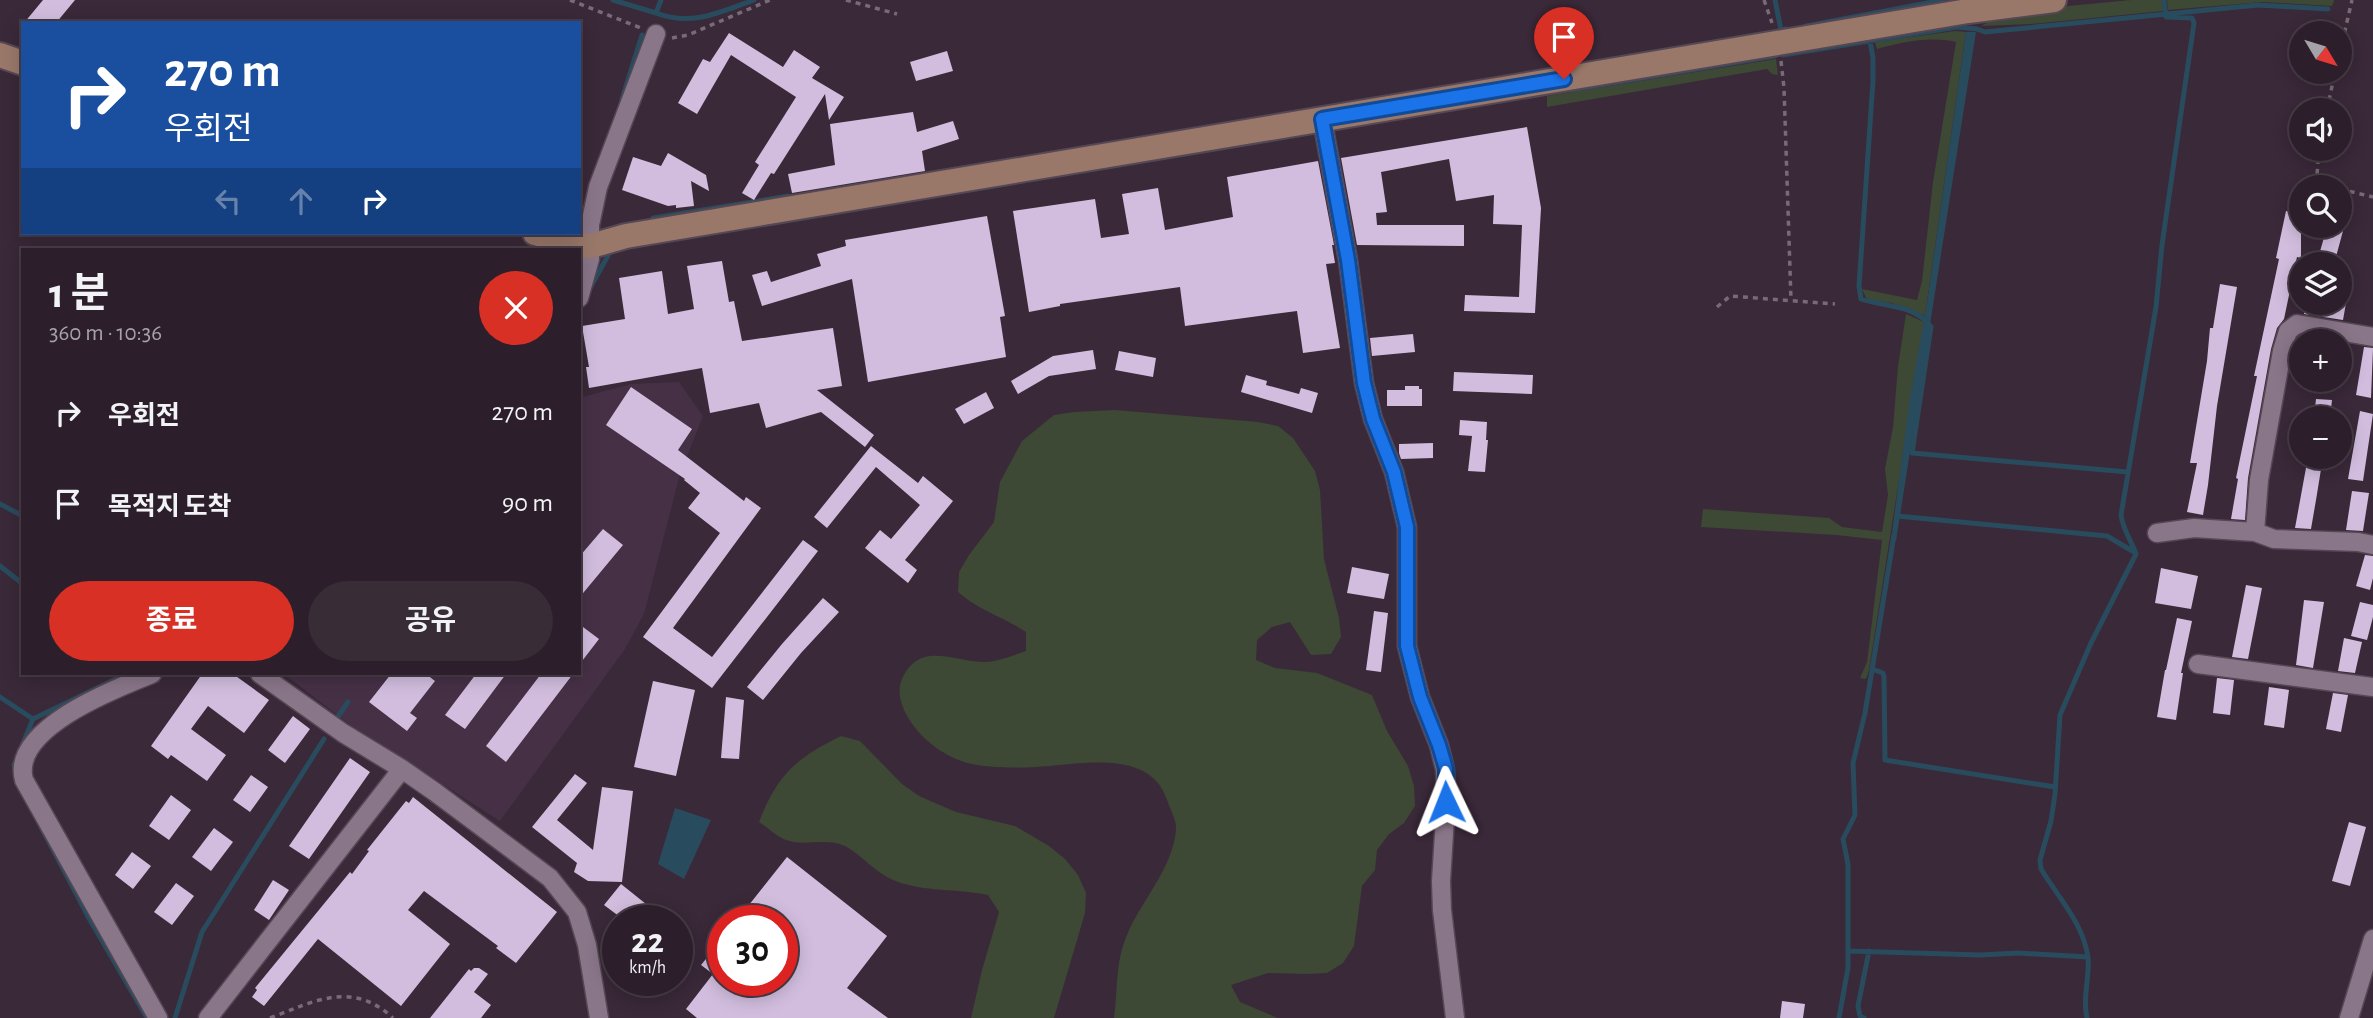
<!DOCTYPE html>
<html lang="ko">
<head>
<meta charset="utf-8">
<style>
	:root { --surface:#2c1f2b; --page:#382c37; --text:#f1f3f6; --muted:#a6a2a9; --line:#483d47; --accent:#d93025 }
	body { margin:0; font-family:"Alegreya Sans","Noto Sans KR",sans-serif; background:var(--page); color:var(--text); height:100vh; display:flex; flex-direction:column; font-size:26px; white-space:nowrap }
	* { box-sizing:border-box; margin:0 }
	p { font-size:23px; color:var(--muted) }
	.icon { flex:none; width:38px; height:38px; fill:none; stroke:currentColor; stroke-width:2; stroke-linecap:round; stroke-linejoin:round }
	.map { position:relative; flex:1; overflow:hidden }
	.side { position:absolute; left:21px; top:248px; width:560px; height:427px; display:flex; flex-direction:column; background:var(--surface); border-radius:0px; box-shadow:0 4px 18px #0003,0 0 0 2px var(--line) }
	.side>* { flex:none }
	.banner { position:absolute; left:21px; top:21px; width:560px; height:214px; border-radius:0px; box-shadow:0 4px 18px #0003,0 0 0 2px var(--line); background:#1a4fa0; color:#fff; overflow:hidden }
	.needle { width:46px; rotate:128deg }
	.tools { position:absolute; left:2289px; top:21px; display:grid; gap:14px }
	.tools a { display:grid; place-items:center; width:63px; height:63px; border-radius:50%; background:var(--surface); box-shadow:0 4px 18px #0003,0 0 0 2px var(--line); font-size:35px }
	.speed { position:absolute; left:602px; top:905px; display:flex; gap:14px; font-size:35px; font-weight:700; text-align:center }
	.speed>* { display:grid; place-content:center; width:91px; height:91px; border-radius:50%; background:var(--surface); box-shadow:0 4px 18px #0003,0 0 0 2px var(--line); line-height:1 }
	.speed small { font-size:18px; font-weight:400 }
	.speed .limit { border:10px solid #d22; background:#fff; color:#111 }
	.pin { position:absolute; display:grid; place-items:center; width:60px; height:60px; color:#fff; margin:-72px -30px; border-radius:50% 50% 50% 0; rotate:-45deg; box-shadow:0 0 7px #0007 }
	.pin .icon { rotate:45deg }
	.me { position:absolute; width:77px; margin:-38px; rotate:358deg; stroke-linejoin:round; filter:drop-shadow(0 0 5px #0008) }
	.turn { display:flex; align-items:center; gap:24px; height:147px; padding:0 28px; font-size:32px }
	.turn .icon { width:91px; height:91px; stroke-width:2.5 }
	.turn b { display:block; font-size:49px; line-height:60px }
	.lanes { display:flex; align-items:center; height:66px; padding:0 28px; background:#0003; justify-content:center; gap:35px; direction:ltr }
	.lanes .off { opacity:.35 }
	.round { display:grid; place-items:center; flex:none; width:74px; height:74px; border-radius:37px; background:var(--page) }
	.head { display:flex; align-items:center; justify-content:space-between; height:119px; padding:0 28px }
	h1 { font-size:42px; font-weight:700; line-height:52px }
	.button { display:flex; gap:14px; margin-top:auto; padding:14px 28px }
	.button a { flex:1; height:80px; border-radius:42px; background:var(--accent); color:#fff; font-size:28px; font-weight:700; line-height:80px; text-align:center }
	.button a+a { background:var(--page); color:var(--text) }
	ul { padding:0; list-style:none }
	li { display:flex; align-items:center; gap:21px; height:91px; padding:0 28px }
	li div { flex:1 }
	li b { display:block; font-size:26px }
	li em { font-style:normal }
	.map>svg:first-child { display:block }
	.built { fill:#463046 }
	.green { fill:#3d4835 }
	.water { fill:#294b5e }
	.lines { fill:none; stroke-linecap:round; stroke-linejoin:round }
	.stream { stroke:#294b5e; stroke-width:5 }
	.building { fill:#d2bdde }
	.street-casing { stroke:#564755; stroke-width:21 }
	.secondary-casing { stroke:#564755; stroke-width:28 }
	.path { stroke:#796a78; stroke-width:3.5; stroke-dasharray:5 5; stroke-linecap:butt }
	.street { stroke:#8a7689; stroke-width:18 }
	.secondary { stroke:#99786a; stroke-width:24 }
	.route-casing { stroke:#114b97; stroke-width:18 }
	.route { stroke:#1a73e8; stroke-width:12 }
</style>
</head>
<body>
<div class="map">
<svg width="2373" height="1018" viewBox="0 0 2373 1018">
	<rect width="100%" height="100%" fill="#3a2939"/>
	<!-- built -->
	<path class="built" d="M679,382L703,416L680,474L644,614L625,649L500,821L349,724L284,674H579V398L631,384Z"/>
	<!-- green -->
	<path class="green" d="M2131,0H2163V11L2031,24L1981,26L2007,12Z
		M2167,0H2334L2332,6L2262,2L2168,10Z
		M1955,31L1966,32L1925,316L1892,303L1870,300L1866,298L1862,289L1917,300L1922,281L1933,182L1956,42C1929,36 1903,42 1877,49L1875,42Z
		M1776,59L1778,75L1772,74L1767,69L1547,107V96Z
		M1906,314L1924,322L1869,670L1866,679L1860,678L1867,662L1882,540L1836,535L1701,527L1703,509L1829,518L1842,527L1882,532L1888,495L1885,469L1893,427L1898,366Z
		M1115,410L1258,422L1278,426L1293,438L1315,471L1320,490L1324,559L1339,618L1341,637L1331,654L1311,655L1290,622L1272,627L1257,640L1256,660L1275,668L1317,673L1372,695L1387,731L1408,766L1414,786L1415,806L1404,823L1389,834L1377,850L1375,870L1362,886L1354,946L1343,963L1327,973L1307,974L1268,973L1231,985L1240,1002L1278,1018H1114C1118,990 1115,962 1127,935C1142,899 1172,870 1176,830C1177,821 1170,809 1167,800C1150,747 1077,765 1035,767C1016,768 991,768 972,764C948,759 922,741 909,719C902,708 896,692 902,679C920,640 953,662 985,662C998,662 1014,655 1026,651V632C1003,617 978,610 958,592L959,572L969,555L994,522L1000,482L1022,441L1054,415L1074,412Z
		M841,736L860,741L902,784L919,796L956,812L1015,826L1049,846L1065,859L1078,875L1086,893L1085,913L1054,1018H971L982,970L999,912L988,895C957,888 924,893 893,880C874,872 862,855 845,846C826,837 804,847 786,840C777,837 767,827 759,822C777,775 796,758 841,736Z"/>
	<!-- water -->
	<path class="water" d="M1966,32H1976L1896,541L1891,540L1910,398L1927,303Z
		M675,808L711,820L684,879L658,864Z"/>
	<g class="lines">
		<!-- stream -->
		<path class="stream" d="M613,0L656,13
			M661,0L656,13C692,27 720,12 754,0
			M1775,0L1781,30L1786,29
			M1806,26L1943,0
			M1870,41L1873,58V81L1859,286L1861,299C1884,307 1915,304 1931,327L1912,453L2128,472
			M1783,55L1957,27L1977,29L1985,32L2258,5L2328,9
			M1571,90L1775,56
			M622,99L642,35
			M653,218L788,196
			M589,290L611,250
			M0,504L23,516
			M1897,516L2107,536L2134,552
			M0,566L23,584
			M1872,669L1883,673L1884,677L1885,760L2055,787
			M0,697L33,719
			M337,718L348,702
			M17,775L14,765L33,719L126,674
			M40,825L90,920L147,1018
			M1848,951L1981,955L2018,953L2088,957
			M175,1018L202,932L324,739
			M1839,1018L1848,968V864L1843,839L1855,815L1853,763L1865,713L1894,535
			M1864,1018L1860,1016L1858,1006L1869,951
			M2087,1018C2082,998 2090,978 2088,957C2083,923 2058,897 2041,869L2040,860L2051,821L2055,794L2060,715L2091,643L2136,554C2131,540 2123,530 2121,515L2156,307L2162,245L2194,23L2192,18L2166,17L2164,1"/>
	</g>
	<!-- building -->
	<path class="building" d="M43,0H75L56,23H24Z
		M729,33L783,67L794,50L820,67L812,78L844,97L829,120L825,94L774,174L771,173L754,200L742,193L759,165L755,162L796,97L731,55L697,114L678,103L703,59L710,62Z
		M947,51L953,71L916,81L910,62Z
		M913,112L917,132L953,121L959,139L922,151L925,171L792,193L788,174L835,165L830,124Z
		M1527,127L1541,208L1535,313L1464,311L1465,295L1519,297L1522,225L1493,224L1494,195L1456,201L1449,159L1381,172L1387,212L1376,213L1377,225H1464V246L1357,245L1341,158Z
		M668,153L706,175L709,191L691,181L694,206L676,208V205L668,206L622,190L633,157L661,166Z
		M1318,161L1334,245H1332L1335,263L1326,264L1340,348L1303,353L1297,311L1185,326L1180,287L1060,304V306L1029,312L1013,211L1095,199L1101,238L1129,234L1122,194L1158,188L1165,230L1233,217L1227,177Z
		M2286,211L2301,214V258L2297,257L2284,319L2277,328L2271,349L2248,478L2245,520L2231,519L2238,479L2236,478L2257,376H2254L2279,259L2276,258Z
		M987,216L1005,316L1000,317L1006,357L868,382L852,279L762,306L752,275L767,271L771,282L821,266L817,254L846,246L845,240Z
		M2327,227L2343,231L2334,264L2317,262Z
		M722,261L729,302L734,301L742,341L833,328L842,386L817,390L874,435L865,447L821,412L766,428L759,403L710,413L702,368L589,388L586,367H589L582,326L625,319L619,278L662,271L668,314L694,309L687,266Z
		M2220,284L2237,287L2217,406L2208,485L2203,515L2187,512L2197,463H2190L2207,361L2210,328H2213Z
		M2307,303H2346L2343,320L2304,314Z
		M1413,334L1415,352L1372,356L1370,338Z
		M2364,347L2373,348L2371,398L2356,395Z
		M1093,350L1096,369L1049,376L1018,394L1011,381L1053,356Z
		M1119,351L1156,358L1153,377L1115,370Z
		M1454,372L1533,375L1532,394L1453,391Z
		M1246,375L1267,381L1266,385L1299,394L1301,388L1318,393L1312,413L1241,392Z
		M1405,386H1419V389H1422V406H1387V390H1405Z
		M631,387L692,429L678,450L744,501L746,497L761,508L673,628L712,657L803,540L818,551L712,688L643,637L720,533L688,508L700,493L684,480L685,479L606,425Z
		M986,392L994,408L964,424L955,409Z
		M2316,399L2332,400L2330,418H2314Z
		M2360,411L2373,414L2363,481L2348,479Z
		M1460,420L1487,422L1486,440H1488L1485,472L1468,471L1472,436L1459,435Z
		M1433,443V458L1401,459L1399,453V444Z
		M871,446L918,483L923,476L953,501L905,560L917,570L908,583L865,548L880,530L891,539L920,505L876,467L827,528L814,517Z
		M2308,457H2323L2316,500L2311,529L2295,528Z
		M2352,491L2369,493L2363,531L2346,530Z
		M603,529L623,545L579,598V557Z
		M2365,555L2373,556V578L2370,590L2356,586Z
		M1352,567L1389,574L1384,599L1347,593Z
		M2161,568L2198,576L2191,609L2155,603Z
		M2246,585L2262,588L2248,659L2232,657Z
		M823,598L839,612L801,653L763,700L747,687L782,644Z
		M2304,600L2324,602L2313,668L2296,665Z
		M2360,602L2373,605V617L2367,640L2351,636Z
		M1374,611L1388,613L1381,672L1366,670Z
		M2177,618L2192,621L2181,673H2183L2176,720L2157,717L2165,670H2166Z
		M579,624L599,639L579,665Z
		M2344,638L2362,642L2355,673L2338,671Z
		M202,674H233L269,700L244,733L208,706L191,729L226,755L207,781L171,755L168,759L151,746Z
		M391,674H426L435,681L410,713L417,718L407,731L369,702Z
		M476,674H506L465,729L445,715Z
		M541,674H573L506,762L486,746Z
		M2217,678L2234,680L2230,715L2213,713Z
		M653,681L695,690L676,776L634,767Z
		M2269,687L2289,690L2284,728L2264,725Z
		M2333,693L2348,695L2341,732L2326,729Z
		M726,697L744,700L739,759L721,758Z
		M293,716L310,729L285,763L268,750Z
		M350,758L370,772L309,859L289,846Z
		M575,774L587,783L557,820L593,850L602,787L633,791L622,882L588,881L574,872L577,863L532,827Z
		M251,775L268,787L250,812L233,800Z
		M171,795L191,810L169,840L149,826Z
		M413,797L557,912L516,963L496,948L498,946L424,891L408,910L450,944L401,1006L318,939L264,1006L252,997L257,990L255,988L350,872L352,874L369,851L367,850L406,801L409,803Z
		M2349,822L2366,827L2350,886L2332,881Z
		M214,828L233,842L211,871L192,857Z
		M132,852L151,866L133,889L115,875Z
		M787,857L887,936L847,988L888,1018H697L686,1009L713,974L701,965L723,938V980H782V920H737Z
		M273,880L289,890L269,920L254,910Z
		M176,883L194,896L172,925L154,912Z
		M621,884L666,920H624L604,905Z
		M474,968H479L488,974L474,992L491,1005L481,1018H430L469,969L471,971Z
		M1782,1001L1805,1004L1803,1018H1780Z"/>
	<g class="lines">
		<defs>
			<path id="street" d="M1322,119L1348,260L1364,383L1373,419L1394,472L1407,527V646L1420,697L1439,745L1445,769L1446,802L1441,881L1442,910L1455,1018
				M579,298L590,259V225L598,187L656,34
				M2255,532L2259,480L2282,351L2288,331L2297,324L2373,337
				M2157,533L2194,528L2255,532L2274,539L2358,542L2373,545
				M2198,664L2373,687
				M152,674C114,689 10,729 24,780L158,1018
				M260,674L343,733L402,769L435,792L550,878L577,912L587,945L599,1018
				M208,1018L402,769
				M2349,1018L2373,939"/>
			<path id="secondary" d="M0,55L23,63
				M535,233L582,246H591L626,236L1968,11L2054,0"/>
		</defs>
		<!-- street casing -->
		<use href="#street" class="street-casing"/>
		<!-- secondary casing -->
		<use href="#secondary" class="secondary-casing"/>
		<!-- path -->
		<path class="path" d="M570,0L641,28
			M846,0L897,14
			M1764,0L1772,23
			M672,38L688,35L770,0
			M2340,52L2352,0
			M1781,61L1784,88L1791,300
			M2327,110L2335,72
			M2319,149L2317,175L2325,184L2335,187
			M2340,189L2373,197
			M1717,307L1730,296L1835,304
			M270,1018C315,1001 352,980 393,1018"/>
		<!-- street -->
		<use href="#street" class="street"/>
		<!-- secondary -->
		<use href="#secondary" class="secondary"/>
	</g>
	<g class="lines">
		<defs>
			<path id="route" d="M1446,802V769L1439,745L1420,697L1407,646V527L1394,472L1373,419L1364,383L1348,260L1322,119L1564,79"/>
		</defs>
		<!-- route casing -->
		<use href="#route" class="route-casing"/>
		<!-- route -->
		<use href="#route" class="route"/>
	</g>
</svg>
<div class="tools">
<a><svg class="needle" viewBox="-14 -14 28 28"><path d="M0-13l5 13h-10z" fill="#e53935"/><path d="M0 13l5-13h-10z" fill="#a6a2a9"/></svg></a>
<a><svg class="icon" aria-label="sound" viewBox="0 0 24 24"><path d="M4 9h4l5-4v14l-5-4H4zM17 9q2 3 0 6"/></svg></a>
<a><svg class="icon" aria-label="search" viewBox="0 0 24 24"><circle cx="10" cy="10" r="6"/><path d="M15 15l6 6"/></svg></a>
<a><svg class="icon" aria-label="layers" viewBox="0 0 24 24"><path d="M12 4l9 5-9 5-9-5zM3 14l9 5 9-5"/></svg></a>
<a>+</a>
<a>−</a>
</div>
<div class="speed"><div>22<small>km/h</small></div><div class="limit">30</div></div>
<div class="pin" style="left:1564px;top:79px;background:#d93025"><svg class="icon" aria-label="arrive" viewBox="0 0 24 24"><path d="M6 21V4h12l-3 4 3 4H6"/></svg></div>
<svg class="me" style="left:1446px;top:802px" viewBox="-20 -20 40 40"><path d="M0-17L14 15 0 8-14 15z" fill="#1a73e8" stroke="#fff" stroke-width="4"/></svg>
<div class="banner">
<div class="turn"><svg class="icon" aria-label="right" viewBox="0 0 24 24"><path d="M7 20v-9h11M14 6l5 5-5 5"/></svg><div><b>270 m</b>우회전</div></div>
<div class="lanes"><svg class="icon off" aria-label="left" viewBox="0 0 24 24"><path d="M17 20v-9H6M10 6l-5 5 5 5"/></svg><svg class="icon off" aria-label="ahead" viewBox="0 0 24 24"><path d="M12 20V5M6 11l6-6 6 6"/></svg><svg class="icon" aria-label="right" viewBox="0 0 24 24"><path d="M7 20v-9h11M14 6l5 5-5 5"/></svg></div>
</div>
<section class="side">
<div class="head"><div><h1>1 분</h1><p>360 m · 10:36</p></div><a class="round" style="background:#d93025;color:#fff"><svg class="icon" aria-label="close" viewBox="0 0 24 24"><path d="M6 6l12 12M18 6L6 18"/></svg></a></div>
<ul>
<li><svg class="icon" aria-label="right" viewBox="0 0 24 24"><path d="M7 20v-9h11M14 6l5 5-5 5"/></svg><div><b>우회전</b></div><em>270 m</em></li>
<li><svg class="icon" aria-label="arrive" viewBox="0 0 24 24"><path d="M6 21V4h12l-3 4 3 4H6"/></svg><div><b>목적지 도착</b></div><em>90 m</em></li>
</ul>
<div class="button"><a>종료</a><a>공유</a></div>
</section>
</div>
</body>
</html>
